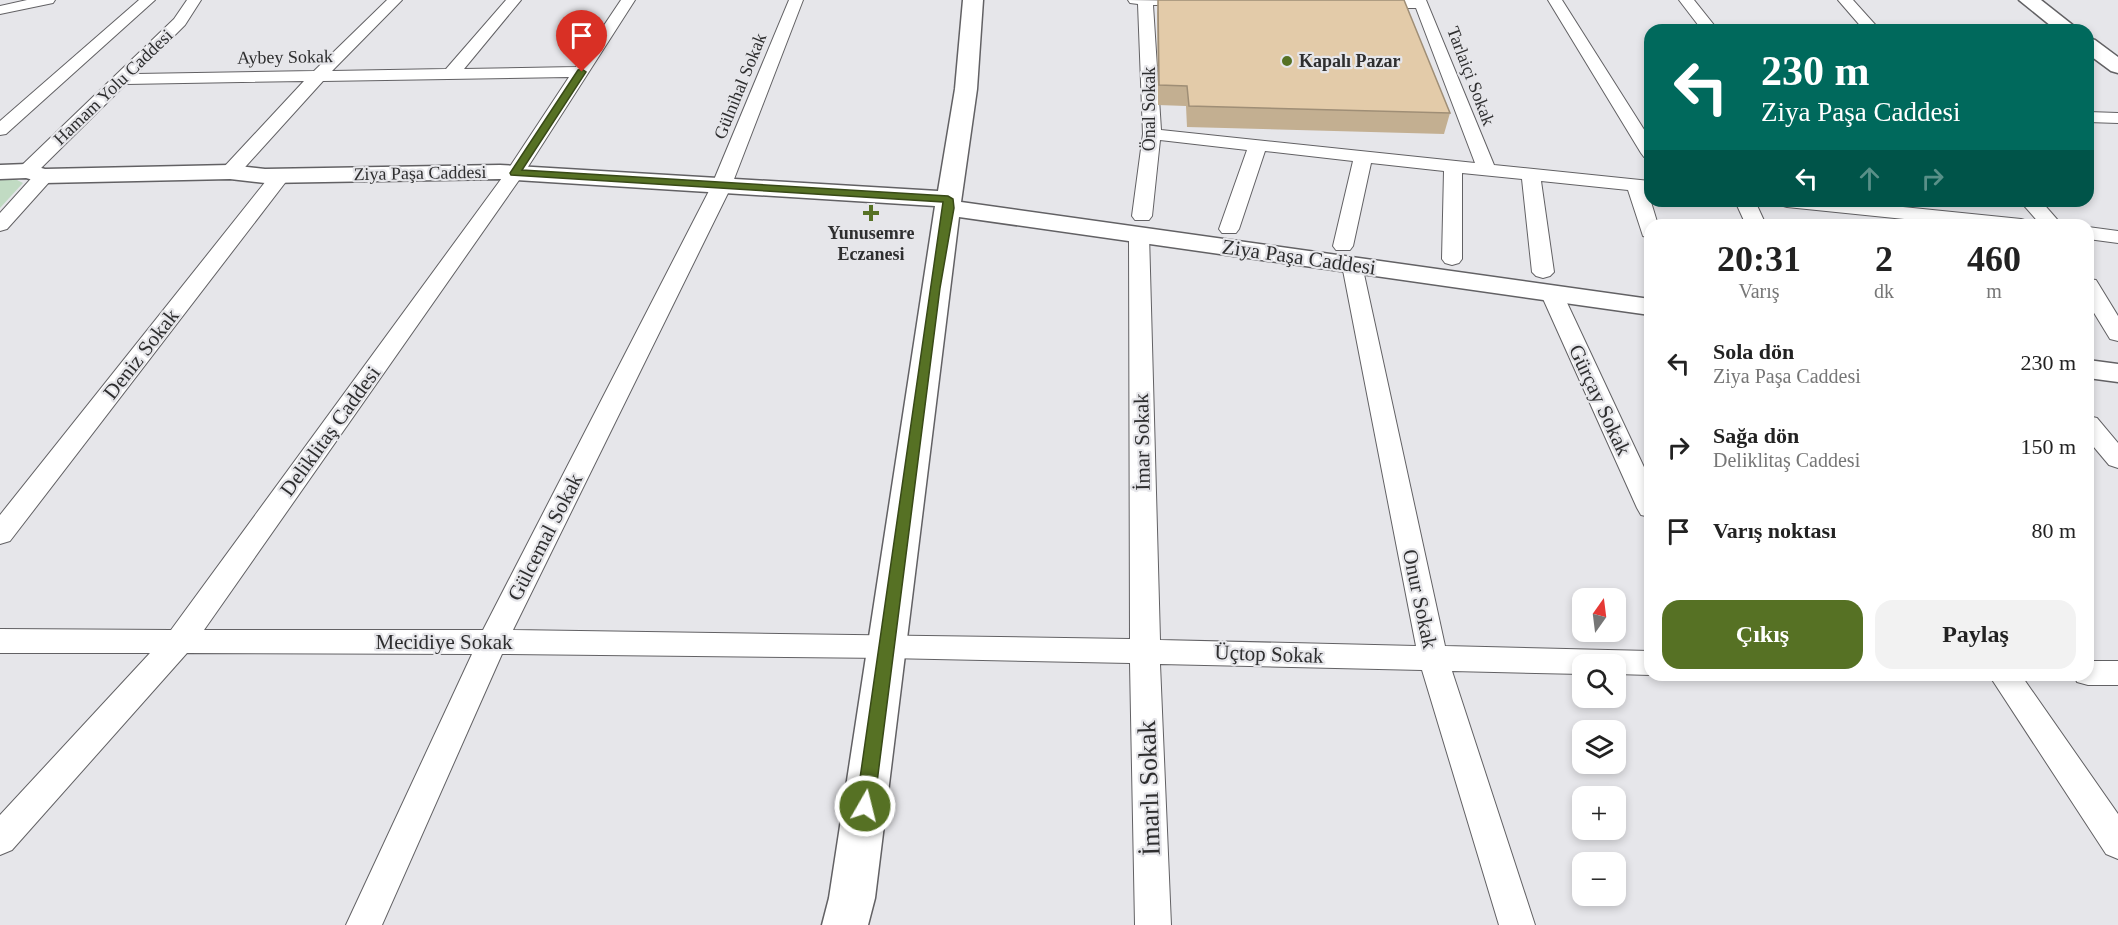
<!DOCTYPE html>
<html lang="tr">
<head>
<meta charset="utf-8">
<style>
	:root { --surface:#fff; --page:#f2f2f2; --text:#222; --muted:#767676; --accent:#567124 }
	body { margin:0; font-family:"Times New Roman",serif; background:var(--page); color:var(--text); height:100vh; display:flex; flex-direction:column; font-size:22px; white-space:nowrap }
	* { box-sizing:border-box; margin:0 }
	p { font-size:20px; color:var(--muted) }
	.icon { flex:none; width:33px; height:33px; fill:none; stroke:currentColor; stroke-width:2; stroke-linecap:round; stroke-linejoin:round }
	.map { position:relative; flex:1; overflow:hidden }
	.details { position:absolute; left:1644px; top:219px; width:450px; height:462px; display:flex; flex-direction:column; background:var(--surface); border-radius:18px; box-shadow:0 3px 9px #0003 }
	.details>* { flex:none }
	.top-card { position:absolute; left:1644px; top:24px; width:450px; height:183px; border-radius:18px; box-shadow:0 3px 9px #0003; background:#00695c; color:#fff; overflow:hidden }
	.needle { width:39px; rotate:14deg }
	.tools { position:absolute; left:1572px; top:588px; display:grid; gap:12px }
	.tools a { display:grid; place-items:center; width:54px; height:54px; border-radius:12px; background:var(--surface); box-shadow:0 3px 9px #0003; font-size:30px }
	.pin { position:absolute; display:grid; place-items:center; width:51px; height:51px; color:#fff; margin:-62px -26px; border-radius:50% 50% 50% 0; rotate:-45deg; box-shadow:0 0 6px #0007 }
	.pin .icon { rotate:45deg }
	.me { position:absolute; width:66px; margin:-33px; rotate:8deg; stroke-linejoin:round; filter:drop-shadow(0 0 4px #0008) }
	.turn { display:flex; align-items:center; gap:21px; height:126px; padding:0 18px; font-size:27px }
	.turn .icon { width:78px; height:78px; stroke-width:2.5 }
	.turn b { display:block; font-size:42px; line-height:51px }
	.lanes { display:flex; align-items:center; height:57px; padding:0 18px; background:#0003; justify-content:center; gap:30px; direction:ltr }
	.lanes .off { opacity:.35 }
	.eta { display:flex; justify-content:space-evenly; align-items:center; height:102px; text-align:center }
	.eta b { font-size:36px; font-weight:800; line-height:42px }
	.button { display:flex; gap:12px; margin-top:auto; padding:12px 18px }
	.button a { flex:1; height:69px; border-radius:18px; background:var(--accent); color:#fff; font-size:24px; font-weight:800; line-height:69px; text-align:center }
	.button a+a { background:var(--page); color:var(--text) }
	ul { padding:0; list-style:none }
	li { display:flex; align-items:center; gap:18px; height:84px; padding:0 18px }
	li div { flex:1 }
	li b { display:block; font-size:22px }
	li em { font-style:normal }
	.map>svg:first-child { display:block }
	.green { fill:#c1dbc3 }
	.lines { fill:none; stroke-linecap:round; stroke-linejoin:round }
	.street-casing { stroke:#626164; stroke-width:2 }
	.secondary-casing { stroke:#626164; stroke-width:3 }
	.street { fill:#fff; fill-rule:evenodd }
	.secondary { fill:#fff; fill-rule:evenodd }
	.wall { fill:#c3af91 }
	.building { fill:#e3cba9; stroke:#9f8e76; stroke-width:1.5 }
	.route { fill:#567124; stroke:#384917; stroke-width:1.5 }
	.poi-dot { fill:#567124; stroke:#e6e6ea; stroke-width:2 }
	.labels { text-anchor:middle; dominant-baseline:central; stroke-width:4.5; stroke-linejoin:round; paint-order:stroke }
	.far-street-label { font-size:18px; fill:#2e2e2f; stroke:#e6e6ea }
	.far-poi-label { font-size:18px; font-weight:bold; fill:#2e2e2f; stroke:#e6e6ea; text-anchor:start }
	.street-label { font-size:21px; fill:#2e2e2f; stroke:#e6e6ea }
	.near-street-label { font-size:26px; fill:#2e2e2f; stroke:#e6e6ea }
</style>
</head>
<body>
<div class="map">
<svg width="2118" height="925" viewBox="0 0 2118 925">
	<rect width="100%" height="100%" fill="#e6e6ea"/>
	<!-- green -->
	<path class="green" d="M0,178H13L23,183L0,208Z"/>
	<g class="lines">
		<defs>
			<path id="street" d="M27,0H55L53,3L0,14V6Z
				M139,0H155L6,134L0,135V121Z
				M187,0H201L185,25L136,74L314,71L387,0H402L332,71L446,69L506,0H521L464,69L576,67L621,0H635L524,173L204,630H483L711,187L789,0H803L731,187L513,630L1130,639L1129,234L1132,230H1146L1149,234L1160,640L1416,646L1342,265L1345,261L1352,259L1359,261L1362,265L1445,646L1650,651V675L1616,674V664H1582V674L1452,671L1535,925H1499L1422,670L1160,664L1171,925H1135L1130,663L887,658L502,654L382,925H346L472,654L187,653L12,850L0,855V815L150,653H0V629L171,630L507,171L569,77L323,81L237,176H223L221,172L223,168L304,81L126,84L34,175H20L18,171L20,167L174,19Z
				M1128,0L1198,1L1191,5H1153L1161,130L1475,163L1416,8H1371L1364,4L1369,0H1426L1494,165L1650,181V193L1648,192L1658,225H1650V238L1643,236L1628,190L1541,181L1554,272L1550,276L1543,278L1536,276L1532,272L1522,179L1462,173V259L1459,263L1452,265L1445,263L1442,259L1444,171L1371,163L1353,246L1350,250H1336L1333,246L1353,161L1265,151L1239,229L1236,233H1222L1219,229L1247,150L1160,140L1152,216L1149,220H1135L1132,216L1143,134L1138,4L1130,3Z
				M1548,0H1562L1650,139V158L1644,157L1641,153Z
				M1679,0H1694L1718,30H1702Z
				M1838,0H1853L1880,30H1864Z
				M2088,112L2118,113V123L2088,122Z
				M281,169L288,171L290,175L288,179L10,541L0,544V515L274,171Z
				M44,170L51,172L53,176L51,180L7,229L0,231V213L37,172Z
				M1735,201H1755L1766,225H1746Z
				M1777,201H1844L2021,219L2028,221L2031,225H1963L1787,207L1780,205Z
				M2020,201H2041L2062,225H2041Z
				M2088,227L2118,231V243L2088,239Z
				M2088,279L2096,280L2118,316V341L2110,339L2088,303Z
				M1551,286L1559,287L1562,292L1650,480V517L1641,515L1637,508L1540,292L1543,287Z
				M2088,416L2097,418L2118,443V468L2109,465L2088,440Z
				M2088,661H2118V685H2088L2077,682L2074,675H2088Z
				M1989,675H2021L2118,814V859L2106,854Z"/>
			<path id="secondary" d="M963,0H983L977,89L961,202L1650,299V315L959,217L875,898L868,925H822L829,898L935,206L500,179L265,183L230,179L44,183L26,178L0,179V165L27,164L45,169L230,165L265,169L500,165L938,191L955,89Z
				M2019,0H2041L2079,30H2056Z
				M2088,38L2095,40L2118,57V73L2111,71L2088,54Z
				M2088,360L2118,364V382L2088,378Z"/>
		</defs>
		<!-- street casing -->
		<use href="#street" class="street-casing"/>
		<!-- secondary casing -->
		<use href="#secondary" class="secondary-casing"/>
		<!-- street -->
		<use href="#street" class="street"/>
		<!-- secondary -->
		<use href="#secondary" class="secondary"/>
	</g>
	<!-- wall -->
	<path class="wall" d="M1158,0L1450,113L1444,134L1187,127L1186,106L1158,105L1157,13Z"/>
	<!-- building -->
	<path class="building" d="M1158,0H1404L1450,113L1189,106L1187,86L1159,85Z"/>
	<!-- route -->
	<path class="route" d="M582,69L586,72L522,170L948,196L953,199L954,208L940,288L874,806L871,812L865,814L859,812L856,806L943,202L511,175L510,173L578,70Z"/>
	<!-- markers -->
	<g class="poi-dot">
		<circle cx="1287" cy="61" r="6"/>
		<path d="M868 204h6v6h6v6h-6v6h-6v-6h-6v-6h6z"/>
	</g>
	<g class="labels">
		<!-- far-street labels -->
		<g class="far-street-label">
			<text transform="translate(285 57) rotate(-1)">Aybey Sokak</text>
			<text transform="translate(1471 76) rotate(69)">Tarlaiçi Sokak</text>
			<text transform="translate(740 86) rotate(-68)">Gülnihal Sokak</text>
			<text transform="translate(113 87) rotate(-44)">Hamam Yolu Caddesi</text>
			<text transform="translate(1149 109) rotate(-90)">Önal Sokak</text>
			<text transform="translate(420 173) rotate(-1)">Ziya Paşa Caddesi</text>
		</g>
		<!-- far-poi labels -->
		<g class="far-poi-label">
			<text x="1299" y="61">Kapalı Pazar</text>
			<text x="871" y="233" text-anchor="middle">Yunusemre<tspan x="871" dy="21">Eczanesi</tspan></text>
		</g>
		<!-- street labels -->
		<g class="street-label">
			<text transform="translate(1299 257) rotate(8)">Ziya Paşa Caddesi</text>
			<text transform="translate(141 354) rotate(-52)">Deniz Sokak</text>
			<text transform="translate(1600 400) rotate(65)">Gürçay Sokak</text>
			<text transform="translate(330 431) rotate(-54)">Deliklitaş Caddesi</text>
			<text transform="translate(1142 442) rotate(-91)">İmar Sokak</text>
			<text transform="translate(545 537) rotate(-63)">Gülcemal Sokak</text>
			<text transform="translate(1420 599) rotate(78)">Onur Sokak</text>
			<text x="444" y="642">Mecidiye Sokak</text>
			<text transform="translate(1269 654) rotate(2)">Üçtop Sokak</text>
		</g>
		<!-- near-street labels -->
		<g class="near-street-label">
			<text transform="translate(1149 788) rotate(-92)">İmarlı Sokak</text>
		</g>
	</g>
</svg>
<div class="tools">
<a><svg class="needle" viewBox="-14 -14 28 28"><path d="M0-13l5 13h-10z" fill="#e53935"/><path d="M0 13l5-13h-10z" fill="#767676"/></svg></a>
<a><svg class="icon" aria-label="search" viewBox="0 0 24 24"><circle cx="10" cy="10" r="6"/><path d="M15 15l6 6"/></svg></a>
<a><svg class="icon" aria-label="layers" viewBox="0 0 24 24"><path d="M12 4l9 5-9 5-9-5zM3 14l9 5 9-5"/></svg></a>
<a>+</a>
<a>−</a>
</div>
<div class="pin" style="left:582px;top:72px;background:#d93025"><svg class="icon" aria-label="arrive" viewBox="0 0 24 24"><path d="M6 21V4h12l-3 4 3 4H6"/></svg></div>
<svg class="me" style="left:865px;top:806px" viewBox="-20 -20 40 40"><circle r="17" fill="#567124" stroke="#fff" stroke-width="3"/><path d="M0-11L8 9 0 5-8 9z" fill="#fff"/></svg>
<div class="top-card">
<div class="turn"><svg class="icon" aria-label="left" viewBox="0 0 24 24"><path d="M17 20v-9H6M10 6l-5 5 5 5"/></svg><div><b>230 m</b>Ziya Paşa Caddesi</div></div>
<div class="lanes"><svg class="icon" aria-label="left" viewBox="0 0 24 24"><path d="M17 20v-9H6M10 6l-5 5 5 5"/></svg><svg class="icon off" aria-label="ahead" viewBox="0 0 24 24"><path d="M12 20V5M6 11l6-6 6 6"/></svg><svg class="icon off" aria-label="right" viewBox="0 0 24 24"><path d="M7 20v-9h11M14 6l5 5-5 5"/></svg></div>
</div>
<section class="details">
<div class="eta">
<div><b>20:31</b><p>Varış</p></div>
<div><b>2</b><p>dk</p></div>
<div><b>460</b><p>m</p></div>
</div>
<ul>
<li><svg class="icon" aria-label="left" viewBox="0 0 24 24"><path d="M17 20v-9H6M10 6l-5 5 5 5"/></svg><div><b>Sola dön</b><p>Ziya Paşa Caddesi</p></div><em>230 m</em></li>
<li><svg class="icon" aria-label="right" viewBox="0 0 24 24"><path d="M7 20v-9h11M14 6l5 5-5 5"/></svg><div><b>Sağa dön</b><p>Deliklitaş Caddesi</p></div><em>150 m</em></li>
<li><svg class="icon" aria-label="arrive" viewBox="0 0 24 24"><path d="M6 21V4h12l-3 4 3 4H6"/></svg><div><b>Varış noktası</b></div><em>80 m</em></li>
</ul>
<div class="button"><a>Çıkış</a><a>Paylaş</a></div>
</section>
</div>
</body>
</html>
